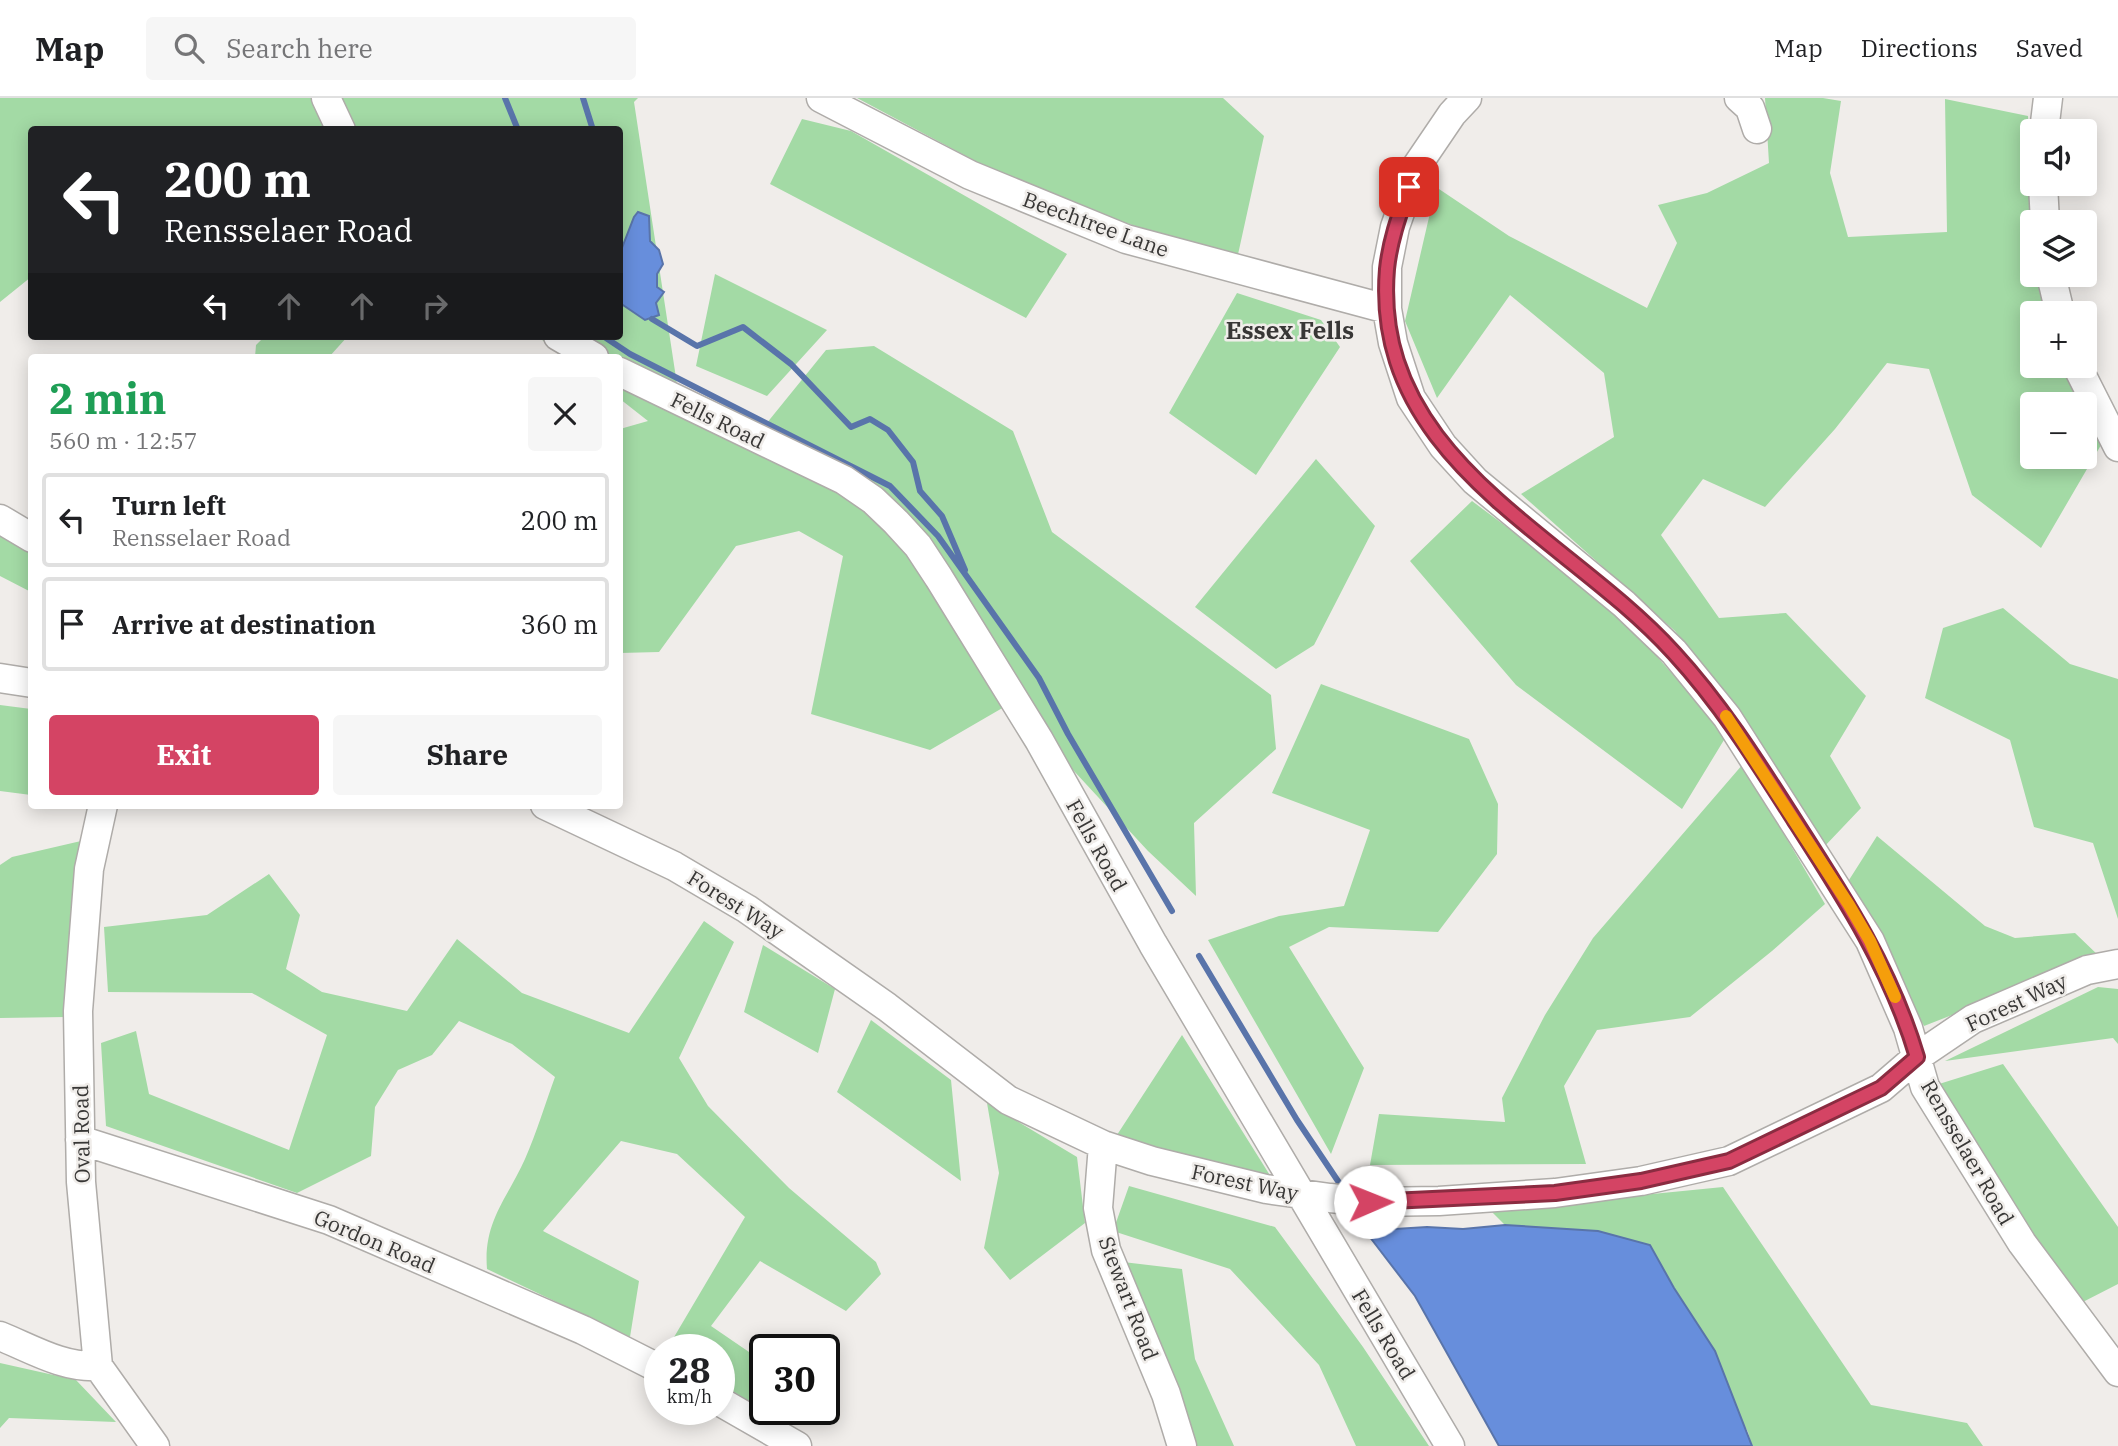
<!DOCTYPE html>
<html lang="en">
<head>
<meta charset="utf-8">
<style>
	:root { --surface:#fff; --page:#f6f6f6; --text:#202124; --muted:#757577; --line:#e0e0e0; --accent:#d44464 }
	body { margin:0; font-family:"IBM Plex Serif",serif; background:var(--page); color:var(--text); height:100vh; display:flex; flex-direction:column; font-size:26px; white-space:nowrap }
	* { box-sizing:border-box; margin:0 }
	p { font-size:23px; color:var(--muted) }
	.icon { flex:none; width:38px; height:38px; fill:none; stroke:currentColor; stroke-width:2; stroke-linecap:round; stroke-linejoin:round }
	.map { position:relative; flex:1; overflow:hidden }
	.details { position:absolute; left:28px; top:256px; width:595px; height:455px; display:flex; flex-direction:column; background:var(--surface); border-radius:7px; box-shadow:0 4px 18px #0003 }
	.details>* { flex:none }
	.guide { position:absolute; left:28px; top:28px; width:595px; height:214px; border-radius:7px; box-shadow:0 4px 18px #0003; background:#202124; color:#fff; overflow:hidden }
	.fabs { position:absolute; left:2020px; top:21px; display:grid; gap:14px }
	.fabs a { display:grid; place-items:center; width:77px; height:77px; border-radius:7px; background:var(--surface); box-shadow:0 4px 18px #0003; font-size:35px }
	.speed { position:absolute; left:644px; top:1236px; display:flex; gap:14px; font-size:35px; font-weight:700; text-align:center }
	.speed>* { display:grid; place-content:center; width:91px; height:91px; border-radius:50%; background:var(--surface); box-shadow:0 4px 18px #0003; line-height:1 }
	.speed small { font-size:18px; font-weight:400 }
	.speed .limit { border:4px solid #111; border-radius:10px; background:#fff; color:#111 }
	.pin { position:absolute; display:grid; place-items:center; width:60px; height:60px; color:#fff; margin:-30px; border-radius:14px; box-shadow:0 4px 10px #0006 }
	.me { position:absolute; width:77px; margin:-38px; rotate:89deg; stroke-linejoin:round; filter:drop-shadow(0 0 5px #0008) }
	.turn { display:flex; align-items:center; gap:24px; height:147px; padding:0 21px; font-size:32px }
	.turn .icon { width:91px; height:91px; stroke-width:2.5 }
	.turn b { display:block; font-size:49px; line-height:60px }
	.lanes { display:flex; align-items:center; height:66px; padding:0 21px; background:#0003; justify-content:center; gap:35px; direction:ltr }
	.lanes .off { opacity:.35 }
	.round { display:grid; place-items:center; flex:none; width:74px; height:74px; border-radius:7px; background:var(--page) }
	.head { display:flex; align-items:center; justify-content:space-between; height:119px; padding:0 21px }
	h1 { font-size:42px; font-weight:700; line-height:52px; color:#1e9e55 }
	.action { display:flex; gap:14px; margin-top:auto; padding:14px 21px }
	.action a { flex:1; height:80px; border-radius:7px; background:var(--accent); color:#fff; font-size:28px; font-weight:700; line-height:80px; text-align:center }
	.action a+a { background:var(--page); color:var(--text) }
	ul { padding:0; list-style:none }
	li { display:flex; align-items:center; gap:21px; height:94px; margin:0 14px 10px; padding:0 7px; border:4px solid var(--line); border-radius:7px }
	li div { flex:1 }
	li b { display:block; font-size:26px }
	li em { font-style:normal }
	header { display:flex; align-items:center; gap:42px; box-sizing:border-box; height:98px; padding:0 35px; background:var(--surface); border-bottom:2px solid var(--line) }
	header strong { font-size:33px }
	nav { display:flex; gap:38px; margin-inline-start:auto; font-size:24px }
	.search { width:490px; height:63px; background:var(--page); display:flex; align-items:center; gap:18px; box-sizing:border-box; padding:0 24px; border-radius:7px; color:var(--muted); font-size:26px }
	.map>svg:first-child { display:block }
	.green { fill:#a3daa5 }
	.water { fill:#678edc; stroke:#5974aa; stroke-width:2 }
	.lines { fill:none; stroke-linecap:round; stroke-linejoin:round }
	.stream { stroke:#5974aa; stroke-width:6 }
	.minor-casing { stroke:#afaca9; stroke-width:31 }
	.minor { stroke:#fff; stroke-width:28 }
	.route-casing { stroke:#8a2c41; stroke-width:18 }
	.route { stroke:#d44464; stroke-width:12 }
	.slow { stroke:#f59e0b; stroke-width:12 }
	.labels { text-anchor:middle; dominant-baseline:central; stroke-width:5; stroke-linejoin:round; paint-order:stroke }
	.street-label { font-size:21px; fill:#383736; stroke:#f0edea }
	.quarter-label { font-size:24px; font-weight:bold; fill:#383736; stroke:#f0edea }
</style>
</head>
<body>
<header>
<strong>Map</strong>
<div class="search"><svg class="icon" aria-label="search" viewBox="0 0 24 24"><circle cx="10" cy="10" r="6"/><path d="M15 15l6 6"/></svg>Search here</div>
<nav><a>Map</a><a>Directions</a><a>Saved</a></nav>
</header>
<div class="map">
<svg width="2118" height="1348" viewBox="0 0 2118 1348">
	<rect width="100%" height="100%" fill="#f0edea"/>
	<!-- green -->
	<path class="green" d="M0,0H638L634,4L680,306L754,341L826,252L874,248L1013,333L1052,434L1271,597L1276,651L1194,725L1196,798L1148,753L1011,605L930,652L811,616L843,458L799,433L736,448L659,554L620,555V331L648,323L620,301V259H564L537,238H620V32H32L31,179L0,204Z
		M857,0H1223L1264,38L1237,161L1037,96Z
		M1765,0H1823L1841,3L1830,75L1848,139L1947,134L1945,1L2028,18L2032,177H2041L2050,215H2032V268H2065L2082,306H2032V359H2084V310L2101,347L2041,450L1972,397L1929,271L1887,265L1835,331L1765,409L1703,381L1661,437L1719,520L1786,515L1866,598L1830,658L1861,710L1823,750L1724,596L1675,533L1521,396L1614,339L1604,275L1510,197L1437,300L1405,223L1436,89L1509,138L1647,210L1677,145L1658,107L1707,95L1769,65Z
		M802,21L851,33L1067,156L1026,220L770,86Z
		M715,176L827,232L767,298L696,268Z
		M1237,195L1321,222L1340,249L1256,377L1169,315Z
		M265,238H348L329,259H255L256,247Z
		M1316,361L1375,428L1314,547L1276,571L1195,509Z
		M1472,403L1610,506L1727,637L1682,711L1516,587L1410,463Z
		M0,424L31,457V494L0,478Z
		M2003,510L2070,566L2118,581V821L2093,745L2034,729L2010,642L1925,600L1943,530Z
		M1321,586L1469,641L1498,706L1497,756L1438,834L1329,829L1289,849L1364,970L1331,1056L1208,842L1279,818L1344,808L1370,732L1272,695Z
		M0,607L31,611V697L0,693Z
		M1743,666L1825,806L1772,853L1690,919L1597,932L1564,988L1586,1066L1370,1067L1379,1016L1505,1024L1502,1000L1545,917L1593,840Z
		M1877,738L1985,828L2015,840L2075,835L2100,859L1924,928L1849,782Z
		M81,743L66,919L0,920V767L12,759Z
		M269,776L300,817L286,871L322,894L407,913L457,841L522,895L629,935L704,823L734,844L679,960L708,1008L789,1090L876,1164L881,1176L846,1213L760,1163L711,1228L765,1265V1311H798L791,1328L719,1285V1251H667L745,1119L677,1056L621,1043L543,1133L639,1183L630,1239L487,1171C483,1124 507,1101 525,1061C537,1034 545,1006 555,979L512,946L459,923L432,957L398,972L375,1009L371,1058L297,1095L106,1028L101,945L136,933L149,996L289,1052L327,937L252,895L108,894L104,829L207,817Z
		M763,847L835,891L818,955L744,914Z
		M2098,889L2118,891V946L2113,940L1945,963Z
		M871,922L951,982L961,1083L837,994Z
		M1182,937L1271,1079L1115,1040Z
		M2003,966L2118,1129V1186L2077,1207L1939,986Z
		M987,1005L1077,1059L1085,1125L1010,1182L984,1150L999,1075Z
		M1129,1088L1275,1129L1363,1249L1429,1348H1356L1319,1267L1230,1171L1113,1133Z
		M1723,1089L1871,1307L1967,1325L1983,1348H1752L1748,1334L1650,1147L1598,1133L1505,1127L1490,1112Z
		M1123,1164L1182,1171L1195,1261L1234,1348H1186Z
		M0,1265L76,1282L116,1324L9,1320L0,1330Z"/>
	<!-- water -->
	<path class="water" d="M638,114L649,118L650,143L659,152L663,166L657,176V189L664,194L656,205L659,217L645,222L620,205V155L634,119Z
		M1377,1122L1395,1131L1427,1129L1463,1131L1505,1127L1598,1133L1650,1147L1674,1190L1715,1253L1752,1348H1499L1415,1198L1366,1134V1126Z"/>
	<g class="lines">
		<!-- stream -->
		<path class="stream" d="M505,0L518,32
			M583,0L593,32
			M652,221L697,248L743,229L791,266L851,329L870,321L888,332L913,364L920,393L942,418L965,472
			M603,238L630,256L890,388L938,438L1039,580L1068,636L1172,813
			M1199,858L1297,1022L1344,1092
			M1358,1113L1366,1126"/>
		<defs>
			<path id="minor" d="M326,0L341,32
				M821,0L970,77L1126,141L1387,211
				M1467,0L1452,16L1416,69L1395,129L1387,169V211L1393,245L1411,300L1443,348L1475,383L1624,506L1674,554L1727,619L1870,843L1908,930L1925,989L2022,1145L2118,1274
				M1739,0L1750,10L1757,31
				M2044,33L2048,0
				M2043,86L2045,124
				M2051,177L2060,215
				M558,238L594,259
				M2077,268L2118,349
				M620,274L844,382L873,402L896,424L918,448L939,480L1039,642L1153,846L1450,1348
				M0,421L32,440
				M0,580L32,585
				M103,707L89,771L78,913L81,1084L98,1268L155,1348
				M545,707L674,768L747,811L887,909L1008,1002L1103,1047L1152,1063L1266,1091L1330,1100L1370,1104L1439,1103L1555,1095L1641,1083L1729,1063L1881,990L1917,959L1973,921L2087,872L2118,866
				M80,1042L329,1122L583,1232L660,1271
				M1103,1047L1098,1110L1106,1152L1166,1296L1182,1348
				M0,1238C32,1251 63,1270 98,1268
				M719,1303L797,1348"/>
		</defs>
		<!-- minor casing -->
		<use href="#minor" class="minor-casing"/>
		<!-- minor -->
		<use href="#minor" class="minor"/>
	</g>
	<g class="lines">
		<defs>
			<path id="route" d="M1370,1104L1555,1095L1641,1083L1729,1063L1881,990L1917,959C1891,871 1844,799 1795,723C1758,665 1721,606 1674,555C1565,435 1371,362 1387,171C1390,142 1400,115 1409,89"/>
		</defs>
		<!-- route casing -->
		<use href="#route" class="route-casing"/>
		<!-- route -->
		<use href="#route" class="route"/>
		<!-- slow -->
		<path class="slow" d="M1726,618L1849,807L1870,843L1895,899"/>
	</g>
	<g class="labels">
		<!-- street labels -->
		<g class="street-label">
			<text transform="translate(1096 126) rotate(20)">Beechtree Lane</text>
			<text transform="translate(718 322) rotate(26)">Fells Road</text>
			<text transform="translate(1097 747) rotate(61)">Fells Road</text>
			<text transform="translate(736 806) rotate(32)">Forest Way</text>
			<text transform="translate(2016 904) rotate(-25)">Forest Way</text>
			<text transform="translate(81 1036) rotate(-91)">Oval Road</text>
			<text transform="translate(1968 1054) rotate(60)">Rensselaer Road</text>
			<text transform="translate(1245 1084) rotate(12)">Forest Way</text>
			<text transform="translate(375 1143) rotate(23)">Gordon Road</text>
			<text transform="translate(1129 1200) rotate(69)">Stewart Road</text>
			<text transform="translate(1384 1236) rotate(59)">Fells Road</text>
		</g>
		<!-- quarter labels -->
		<g class="quarter-label">
			<text x="1290" y="232">Essex Fells</text>
		</g>
	</g>
</svg>
<div class="fabs">
<a><svg class="icon" aria-label="sound" viewBox="0 0 24 24"><path d="M4 9h4l5-4v14l-5-4H4zM17 9q2 3 0 6"/></svg></a>
<a><svg class="icon" aria-label="layers" viewBox="0 0 24 24"><path d="M12 4l9 5-9 5-9-5zM3 14l9 5 9-5"/></svg></a>
<a>+</a>
<a>−</a>
</div>
<div class="speed"><div>28<small>km/h</small></div><div class="limit">30</div></div>
<div class="pin" style="left:1409px;top:89px;background:#d93025"><svg class="icon" aria-label="arrive" viewBox="0 0 24 24"><path d="M6 21V4h12l-3 4 3 4H6"/></svg></div>
<svg class="me" style="left:1370px;top:1104px" viewBox="-20 -20 40 40"><circle r="19" fill="#fff"/><path d="M0-13L10 11 0 6-10 11z" fill="#d44464"/></svg>
<div class="guide">
<div class="turn"><svg class="icon" aria-label="left" viewBox="0 0 24 24"><path d="M17 20v-9H6M10 6l-5 5 5 5"/></svg><div><b>200 m</b>Rensselaer Road</div></div>
<div class="lanes"><svg class="icon" aria-label="left" viewBox="0 0 24 24"><path d="M17 20v-9H6M10 6l-5 5 5 5"/></svg><svg class="icon off" aria-label="ahead" viewBox="0 0 24 24"><path d="M12 20V5M6 11l6-6 6 6"/></svg><svg class="icon off" aria-label="ahead" viewBox="0 0 24 24"><path d="M12 20V5M6 11l6-6 6 6"/></svg><svg class="icon off" aria-label="right" viewBox="0 0 24 24"><path d="M7 20v-9h11M14 6l5 5-5 5"/></svg></div>
</div>
<section class="details">
<div class="head"><div><h1>2 min</h1><p>560 m · 12:57</p></div><a class="round"><svg class="icon" aria-label="close" viewBox="0 0 24 24"><path d="M6 6l12 12M18 6L6 18"/></svg></a></div>
<ul>
<li><svg class="icon" aria-label="left" viewBox="0 0 24 24"><path d="M17 20v-9H6M10 6l-5 5 5 5"/></svg><div><b>Turn left</b><p>Rensselaer Road</p></div><em>200 m</em></li>
<li><svg class="icon" aria-label="arrive" viewBox="0 0 24 24"><path d="M6 21V4h12l-3 4 3 4H6"/></svg><div><b>Arrive at destination</b></div><em>360 m</em></li>
</ul>
<div class="action"><a>Exit</a><a>Share</a></div>
</section>
</div>
</body>
</html>
